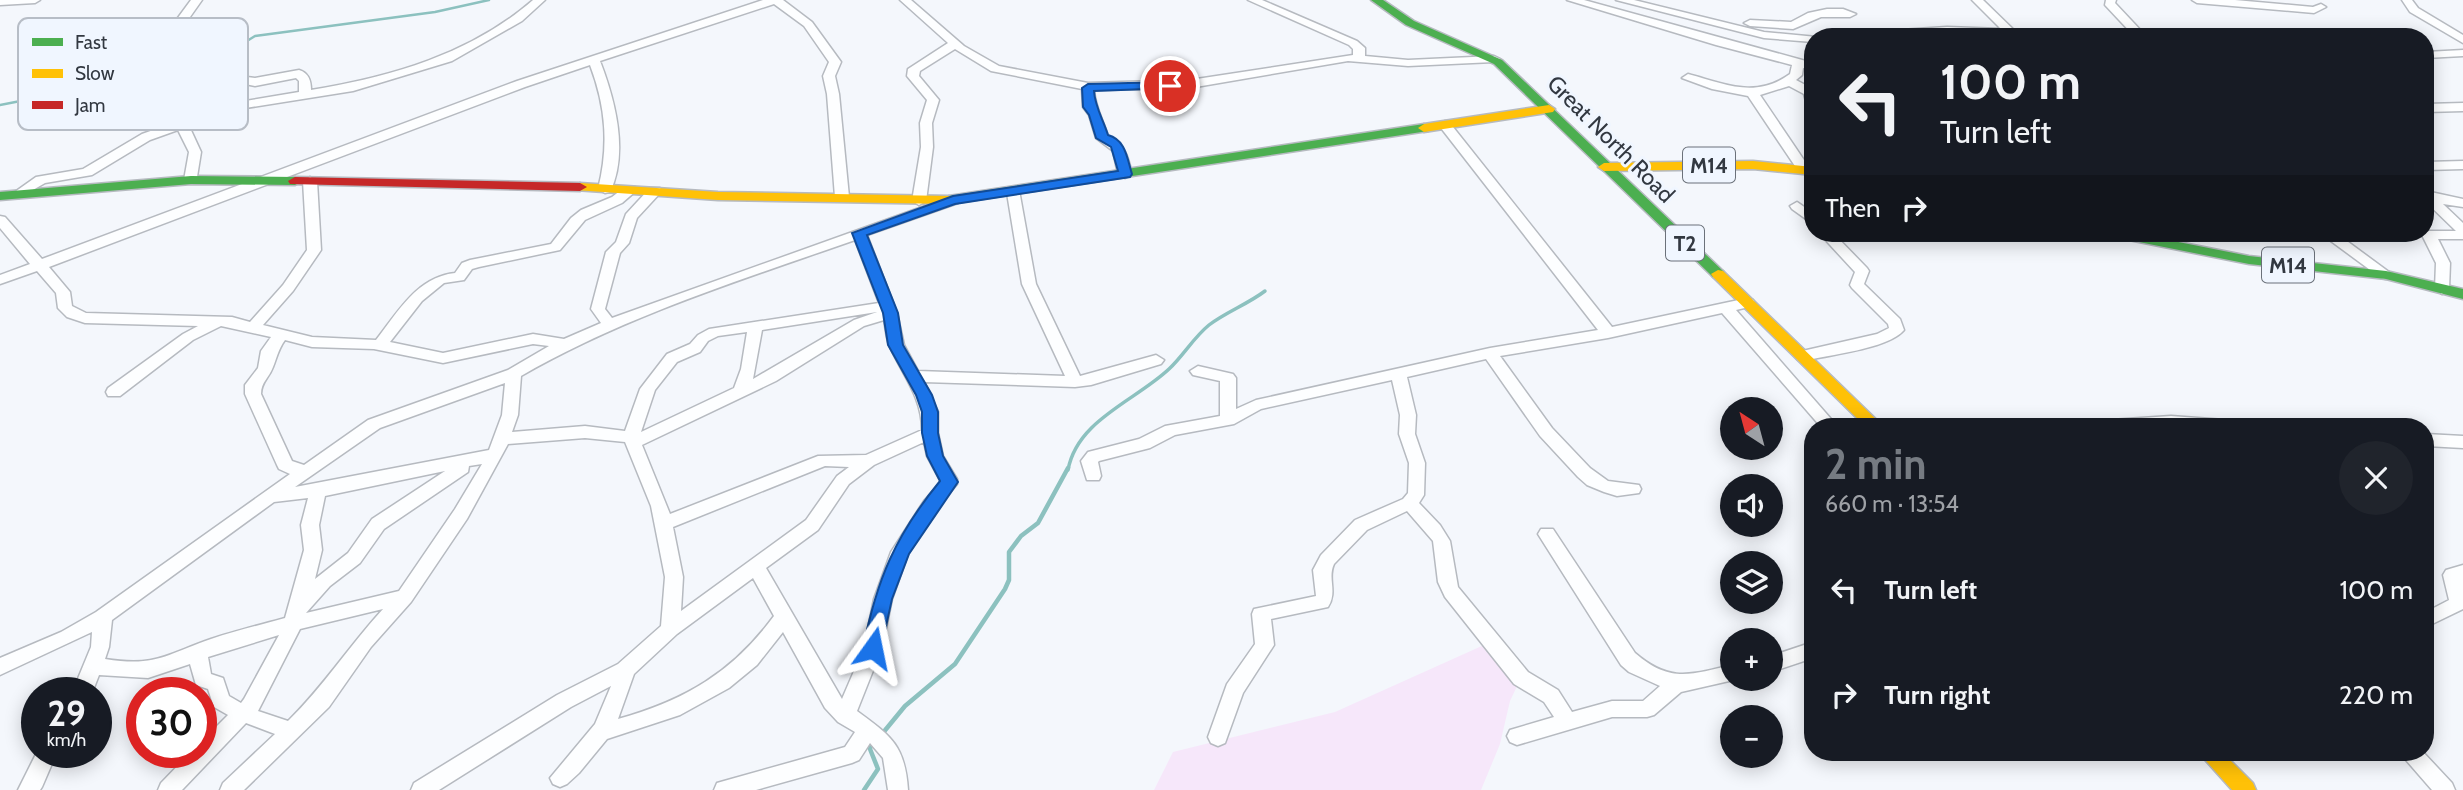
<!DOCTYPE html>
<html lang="en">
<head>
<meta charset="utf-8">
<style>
	:root { --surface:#171b24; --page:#20242c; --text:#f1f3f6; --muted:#9ea1a6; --accent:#767b82 }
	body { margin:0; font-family:Cabin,sans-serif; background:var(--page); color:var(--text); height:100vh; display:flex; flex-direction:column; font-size:26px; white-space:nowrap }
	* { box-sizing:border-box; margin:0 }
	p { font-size:23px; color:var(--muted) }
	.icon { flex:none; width:38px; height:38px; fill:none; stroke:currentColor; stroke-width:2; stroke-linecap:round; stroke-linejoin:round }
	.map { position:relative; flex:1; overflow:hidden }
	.side { position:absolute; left:1804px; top:418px; width:630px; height:343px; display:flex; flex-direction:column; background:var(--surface); border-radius:28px; box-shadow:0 4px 18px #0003 }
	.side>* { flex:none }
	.top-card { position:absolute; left:1804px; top:28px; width:630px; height:214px; border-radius:28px; box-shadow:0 4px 18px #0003; background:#171b24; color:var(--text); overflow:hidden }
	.needle { width:46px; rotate:324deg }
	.fabs { position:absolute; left:1720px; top:397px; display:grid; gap:14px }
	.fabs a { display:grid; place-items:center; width:63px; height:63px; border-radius:50%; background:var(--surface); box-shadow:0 4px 18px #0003; font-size:35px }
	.speed { position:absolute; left:21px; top:677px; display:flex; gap:14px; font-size:35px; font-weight:700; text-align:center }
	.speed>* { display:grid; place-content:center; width:91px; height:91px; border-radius:50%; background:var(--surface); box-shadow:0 4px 18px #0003; line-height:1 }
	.speed small { font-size:18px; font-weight:400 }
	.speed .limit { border:10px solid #d22; background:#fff; color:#111 }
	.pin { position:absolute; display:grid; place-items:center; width:60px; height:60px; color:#fff; margin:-30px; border:4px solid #fff; border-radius:50%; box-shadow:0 2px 7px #0007 }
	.me { position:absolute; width:77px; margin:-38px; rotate:12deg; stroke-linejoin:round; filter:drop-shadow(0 0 5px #0008) }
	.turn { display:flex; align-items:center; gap:24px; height:147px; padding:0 21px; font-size:32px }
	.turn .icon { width:91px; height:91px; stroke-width:2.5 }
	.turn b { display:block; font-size:49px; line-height:60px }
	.then { display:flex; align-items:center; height:66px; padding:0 21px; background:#0003; gap:14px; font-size:26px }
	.round { display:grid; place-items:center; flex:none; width:74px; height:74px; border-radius:37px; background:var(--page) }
	.summary { display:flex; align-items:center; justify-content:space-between; height:119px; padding:0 21px }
	h1 { font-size:42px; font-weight:700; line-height:52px; color:var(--accent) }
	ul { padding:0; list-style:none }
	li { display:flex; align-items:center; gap:21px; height:105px; padding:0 21px }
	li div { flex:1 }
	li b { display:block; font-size:26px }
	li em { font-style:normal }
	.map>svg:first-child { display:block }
	.green { fill:#f6e7fa }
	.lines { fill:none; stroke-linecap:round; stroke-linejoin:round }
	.stream-far2 { stroke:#8cc1bf; stroke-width:2.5 }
	.stream-far1 { stroke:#8cc1bf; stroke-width:3.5 }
	.stream { stroke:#8cc1bf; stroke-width:4.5 }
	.street-casing { stroke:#b6bac0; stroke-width:3 }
	.fast-casing { stroke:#b6bac0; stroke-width:3 }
	.slow-casing { stroke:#b6bac0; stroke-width:3 }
	.jam-casing { stroke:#b6bac0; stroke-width:3 }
	.street { fill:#fdfeff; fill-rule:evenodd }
	.fast { fill:#4caf50; fill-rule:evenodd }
	.slow { fill:#ffc107; fill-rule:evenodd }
	.jam { fill:#c62828; fill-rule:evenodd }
	.route { fill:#1a73e8; stroke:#114b97; stroke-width:2 }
	.labels { text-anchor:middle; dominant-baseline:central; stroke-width:6; stroke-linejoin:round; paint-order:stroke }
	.shield { fill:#f0f6ff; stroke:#6b717a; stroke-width:2 }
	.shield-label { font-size:21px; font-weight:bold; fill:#323841 }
	.street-label { font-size:23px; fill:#323841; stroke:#f0f6ff }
	.key { fill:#f0f6ff; stroke:#b7bdc6; stroke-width:2 }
	.key-label { font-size:19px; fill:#323841 }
</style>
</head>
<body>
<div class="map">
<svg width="2463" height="790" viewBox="0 0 2463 790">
	<rect width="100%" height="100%" fill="#f4f7fc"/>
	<!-- green -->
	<path class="green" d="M1484,645L1519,682L1510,701L1500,744L1481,790H1154L1173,752L1335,712Z"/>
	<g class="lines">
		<!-- stream-far2 -->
		<path class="stream-far2" d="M0,105L51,95L239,46L255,36L435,12L489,0"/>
		<!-- stream-far1 -->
		<path class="stream-far1" d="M1068,470C1077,420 1135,401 1169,369C1183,356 1194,337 1209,325C1226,312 1248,304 1265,291"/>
		<!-- stream -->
		<path class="stream" d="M882,734L905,706L955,664L1005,589L1009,580V552L1021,536L1038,523L1068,468
			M864,790L878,769L870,749L872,742"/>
		<defs>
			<path id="street" d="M0,0H40L35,3L0,5Z
				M191,0H202L178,34L174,44H166V34Z
				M533,0H545L522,21L452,61L353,91L233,110L189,126L201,152L196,183H186L184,180L189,152L178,130L150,140L92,175L45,183L19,198L12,194L36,177L83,169L142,134L227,104L299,92V81L296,78L255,86L200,75V71L255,78L299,70C309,73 311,81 311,90C391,77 471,54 533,0Z
				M763,0H783L812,22L841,62L835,76L839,94L849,197L847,200L842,201L835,197L827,94L823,76L829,62L804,26L774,4L600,61C615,100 629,152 610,192L605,193L598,189C609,146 606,107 590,65L525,87L49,267L70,292L72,306L86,313L232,317L250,322L283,285L307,250L303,181L310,177L317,181L321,250L293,291L263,325L312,337L376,340C398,312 417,277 455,273L462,263L470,260L551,244L571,218L581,210L612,197L625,187H635L637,190L622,203L585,220L560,250L479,267L472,269L464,280L444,283L422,301L390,342L443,353L533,334L564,339L601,323L591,309L606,252L616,242L626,214L650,188H660L662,191L637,218L629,243L620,253L605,309L612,318L953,196L958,197V203L867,235L897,313L904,345L918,371L1065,376L1022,284L1007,193L1009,190H1019L1036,284L1080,376L1156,355L1164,360L1161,364L1091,385L1075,387L924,382L938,412V433L943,456L957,479V484L936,509L908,554L892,599L882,648L857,711C891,736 905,745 908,790H888L883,758L870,743L859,760L852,763L756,790H714L717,783L724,781L845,747L855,732L838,722L825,708L783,632L757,665L729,688L680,715L607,739L579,773L567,784L560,787L553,784L550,778L595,724L611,686L571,707L439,790H411L414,783L557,695L618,664L661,626L665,577L651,506L625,442L585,438L508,444L467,519L411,602L371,647L329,707L244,790H220L223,783L275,734L246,723L182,790H158L161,783L191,752H201V742L228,715L214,707L208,689L196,685L190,664L148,678L99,675L92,693H72L91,647L92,632L0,675V658L61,632L96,612L290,474L279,469L277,465L245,394V385L258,368L261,351L271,337L221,326L193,340L120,396H108L106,392L108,388L183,334L198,326L85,323L67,317L58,308L56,293L37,271L0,284V275L30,264L0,228V216L5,217L42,259L517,81ZM855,240L879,303L709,329L698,335L690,344L667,354L640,389L625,431L585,426L512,432L518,415L521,376C625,316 741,280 855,240ZM877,312L854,320L753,379L762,330ZM884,320C886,329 886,339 890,347C903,376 922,397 922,430L866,455L818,456L670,514L642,445L776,381L864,326ZM747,332L741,369L734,388L641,432L655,390L677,362L700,352L708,341L718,336ZM285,340L312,347L374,349L443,363L533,344L549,346L508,370L368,420L304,465L292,461L261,394C261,382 269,378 273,367C277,357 278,350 285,340ZM505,383L502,415L489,450L295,487L380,428ZM924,442L927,456L941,482L924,501L891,552L874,599L864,648L842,699L766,568L818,530L849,484L874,465ZM482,464L455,509L399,591L306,613L330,586L360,563L384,529L468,472L469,466ZM825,466L849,467L837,476L806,520L681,611L683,577L673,527ZM445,471L372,519L348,553L315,579L322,550L319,525L325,496ZM308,498L301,525L304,550L285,618C260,625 235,631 211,639C165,655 156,667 105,659L109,647L112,620L274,502ZM753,578L774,616C732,673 685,700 618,719L634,674L677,634ZM383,609C349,646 324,686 288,721L258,711L300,629ZM279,635L244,699L241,703L229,696L223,678L211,674L208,657Z
				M900,0H911L964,46L999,66L1088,83L1190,80L1353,55V49L1349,45L1248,0H1262L1357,41L1365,48V56L1408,60L1494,56L1500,59L1494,62L1408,66L1348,61L1190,88L1094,90C1095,107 1103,120 1108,136C1125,144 1128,157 1132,174L1125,178L1118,174L1113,151L1096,138L1089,115L1083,107L1082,89L991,71L955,49L920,71L919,76L939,100L932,123L933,147L926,201L919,205L912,201L921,147L920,123L927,100L907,76L908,69L948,43Z
				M1567,0H1584L1813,63V71L1803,68L1802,75L1796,80L1813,89V109L1807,105L1804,94L1789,86L1760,95L1810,169L1809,172H1799L1748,96L1712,89L1682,78L1688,74C1726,84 1755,99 1790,74L1792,65L1716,45Z
				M1616,0H1634L1764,32L1817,37H1813V42L1764,38Z
				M1972,0H1983L2017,33V37L1947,33L1834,37L1839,34L1947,27L2001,29Z
				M2106,0H2116L2115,3L2147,37H2135L2105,5Z
				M2192,0H2235L2313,7L2321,4L2326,7L2314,13L2197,3Z
				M2402,0H2412L2418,8L2463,35V43L2410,12Z
				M1827,9H1843L1856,14L1850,17H1821L1793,29L1750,26L1744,23L1750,20L1791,22L1808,13Z
				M2463,50V56L2426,58V52Z
				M2463,103V111L2426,112V104Z
				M1445,121L1449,122L1612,327L1748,298L1753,300L1755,303L1753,306L1736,310L1838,427H1821L1722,313L1608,338L1500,356L1552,428L1590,468L1608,481L1639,485L1641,489L1639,493L1617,496L1604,492L1587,485L1578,477L1540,436L1486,359L1407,377L1416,415L1415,434L1425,463L1424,495L1419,503L1440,525L1450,541L1458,587L1528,672L1558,690L1572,712L1612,701H1643L1660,686L1629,672L1621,665L1538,534L1541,529H1553L1635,653C1671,684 1691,674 1732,665V679H1738L1681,692L1654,715L1647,717H1612L1517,745L1510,742L1507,736L1510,730L1554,717L1544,702L1514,684L1445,597L1438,582L1433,541L1407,511L1367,530L1334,564C1327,579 1338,591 1328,607L1271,619L1274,645L1243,693L1225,743L1218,746L1211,743L1208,737L1227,684L1255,644L1252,614L1254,609L1316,596L1313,570L1321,555L1355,520L1403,499L1408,493L1409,463L1399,434L1400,415L1392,380L1261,409L1234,424L1175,435L1150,448L1099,461L1098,462L1101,476L1099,480H1087L1081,461L1088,452L1139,439L1165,426L1220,416V381L1193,375L1190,371L1198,366L1233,374L1236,378V409L1256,400L1490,348L1598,330L1441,128L1439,125Z
				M2463,161V169L2426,170V162Z
				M2426,191L2463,199V207L2443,204L2463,223V239H2438L2450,263L2449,289L2442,294L2435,289L2436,263L2422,235L2429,231H2456L2426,202Z
				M1797,202L1813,213V224L1792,209L1790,206Z
				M1819,233H1833L1867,268L1869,271L1864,284L1900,319L1904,330C1888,349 1828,355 1803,361L1798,360L1795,356L1798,352L1877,334L1889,328L1888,324L1852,288L1850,285L1855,272Z
				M2320,233H2336L2393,275L2386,279L2381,278Z
				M2171,416L2238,421L2246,427H2088L2096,421Z
				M2426,434L2463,436V448L2426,446Z
				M2463,565V609L2426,627V612L2449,600L2443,575L2446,570Z
				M1813,642V658L1771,672V656Z
				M37,752H57L42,787L40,790H18Z
				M2399,752H2423L2452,783L2455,790H2432Z"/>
			<path id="fast" d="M1371,0H1383L1414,21L1502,60L1723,271L1725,274L1723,277H1713L1494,64L1406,25Z
				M1424,124L1430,128L1428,131L949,204L942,200L949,196Z
				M191,176L295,177L302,181L295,185L191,184L0,200V192Z
				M2107,233H2133L2249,256L2386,271L2463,289V299L2386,279L2249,264L2114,237Z"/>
			<path id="slow" d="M1549,105L1555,109L1553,112L1424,132L1418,128L1424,124Z
				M1753,161L1813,167V175L1753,169L1604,171L1598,167L1604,163Z
				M580,183L718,192L949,196L956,200L949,204L718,200L575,190L573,187Z
				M1718,270L1723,271L1884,427H1866L1713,277L1711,274Z
				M2198,752H2222L2253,783L2256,790H2232Z"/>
			<path id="jam" d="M295,177L580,183L587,187L580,191L290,184L288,181Z"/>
		</defs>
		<!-- street casing -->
		<use href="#street" class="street-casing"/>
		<!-- fast casing -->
		<use href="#fast" class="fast-casing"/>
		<!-- slow casing -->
		<use href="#slow" class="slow-casing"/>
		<!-- jam casing -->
		<use href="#jam" class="jam-casing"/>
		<!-- street -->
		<use href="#street" class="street"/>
		<!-- fast -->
		<use href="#fast" class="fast"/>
		<!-- slow -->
		<use href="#slow" class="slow"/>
		<!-- jam -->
		<use href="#jam" class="jam"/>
	</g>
	<!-- route -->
	<path class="route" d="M1170,82L1174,83V88L1094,91C1095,107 1103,119 1108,135C1126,140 1127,158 1132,174L1130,177L955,204L867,235L898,313L903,345L932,395L938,412V433L943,456L958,482L909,554L892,599L880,654L873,656L866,654L863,648C877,579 895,536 940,481L927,456L922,433V412L916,395L888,345L883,313L852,233L953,196L1118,171L1111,147L1096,138L1089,115L1083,107L1082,88L1088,84Z"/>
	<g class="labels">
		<!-- shield labels -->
		<g class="shield">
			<rect x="1683" y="147.5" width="52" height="35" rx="5"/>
			<rect x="1666" y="225.5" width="38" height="35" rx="5"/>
			<rect x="2262" y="247.5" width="52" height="35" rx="5"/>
		</g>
		<g class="shield-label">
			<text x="1709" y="165">M14</text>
			<text x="1685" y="243">T2</text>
			<text x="2288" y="265">M14</text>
		</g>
		<!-- street labels -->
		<g class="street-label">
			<text transform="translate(1611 139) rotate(45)">Great North Road</text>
		</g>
	</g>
	<!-- legend -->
	<rect x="18" y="18" width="230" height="112" rx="10" class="key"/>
	<rect x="32" y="38" width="31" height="8" fill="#4caf50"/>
	<rect x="32" y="69" width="31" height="9" fill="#ffc107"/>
	<rect x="32" y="101" width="31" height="8" fill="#c62828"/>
	<g class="key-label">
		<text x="75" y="49">Fast</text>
		<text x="75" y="80">Slow</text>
		<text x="75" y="112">Jam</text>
	</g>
</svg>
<div class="fabs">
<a><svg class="needle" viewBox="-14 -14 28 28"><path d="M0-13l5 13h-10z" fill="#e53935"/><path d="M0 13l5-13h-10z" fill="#9ea1a6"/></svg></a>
<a><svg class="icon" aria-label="sound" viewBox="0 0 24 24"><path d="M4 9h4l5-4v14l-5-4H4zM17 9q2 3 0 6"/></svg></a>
<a><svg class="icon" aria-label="layers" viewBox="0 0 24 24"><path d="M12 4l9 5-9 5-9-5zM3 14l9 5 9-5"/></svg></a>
<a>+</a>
<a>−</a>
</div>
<div class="speed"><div>29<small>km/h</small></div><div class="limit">30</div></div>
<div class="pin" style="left:1170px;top:86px;background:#d93025"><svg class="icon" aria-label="arrive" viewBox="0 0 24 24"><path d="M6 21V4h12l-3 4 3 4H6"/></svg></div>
<svg class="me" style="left:873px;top:648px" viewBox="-20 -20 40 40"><path d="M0-17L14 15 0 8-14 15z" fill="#1a73e8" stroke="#fff" stroke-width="4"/></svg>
<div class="top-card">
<div class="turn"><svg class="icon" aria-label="left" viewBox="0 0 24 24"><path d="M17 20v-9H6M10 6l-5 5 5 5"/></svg><div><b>100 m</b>Turn left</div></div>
<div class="then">Then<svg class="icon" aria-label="right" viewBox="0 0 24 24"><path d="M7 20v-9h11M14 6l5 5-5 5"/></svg></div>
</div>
<section class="side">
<div class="summary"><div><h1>2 min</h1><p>660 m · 13:54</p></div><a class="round"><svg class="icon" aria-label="close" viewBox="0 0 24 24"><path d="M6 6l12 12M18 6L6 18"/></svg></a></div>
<ul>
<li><svg class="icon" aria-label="left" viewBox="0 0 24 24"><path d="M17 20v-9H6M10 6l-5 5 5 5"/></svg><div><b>Turn left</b></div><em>100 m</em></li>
<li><svg class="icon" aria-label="right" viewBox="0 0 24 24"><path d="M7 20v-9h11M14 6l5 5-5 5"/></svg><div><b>Turn right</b></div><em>220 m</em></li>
</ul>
</section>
</div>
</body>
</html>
